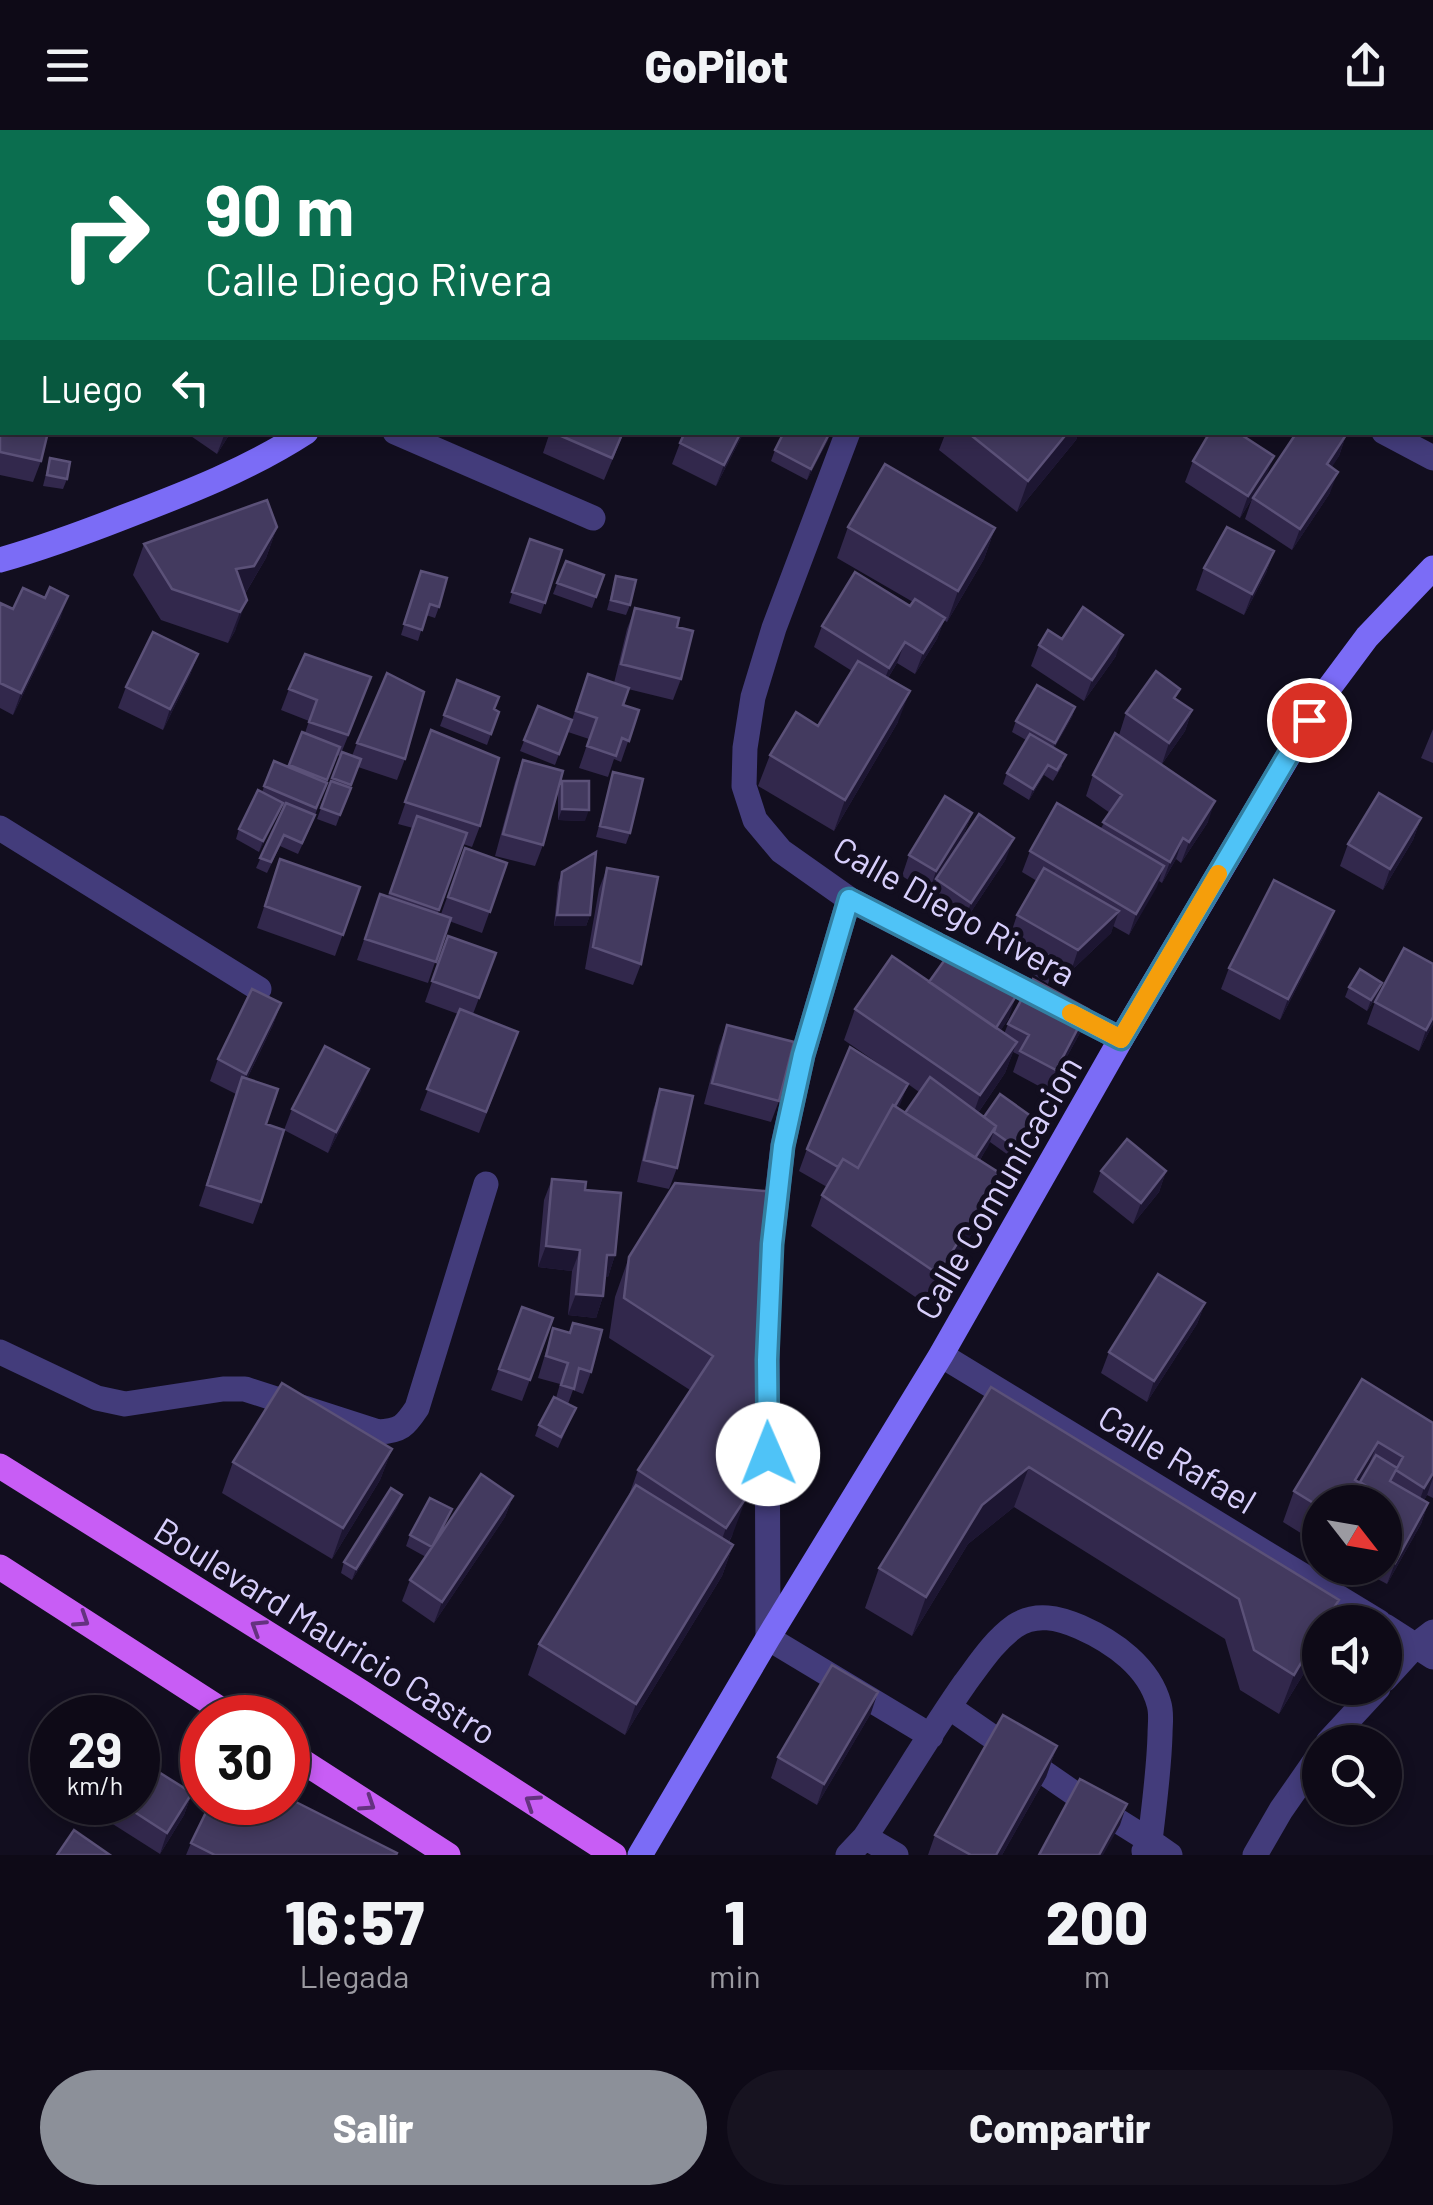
<!DOCTYPE html>
<html lang="es">
<head>
<meta charset="utf-8">
<style>
	:root { --surface:#0e0a17; --page:#171320; --text:#f1f3f6; --muted:#9b9aa1; --line:#2e2b36; --accent:#8c9099 }
	body { margin:0; font-family:Barlow,sans-serif; background:var(--page); color:var(--text); height:100vh; display:flex; flex-direction:column; font-size:38px; white-space:nowrap }
	* { box-sizing:border-box; margin:0 }
	p { font-size:32px; color:var(--muted) }
	.icon { flex:none; width:55px; height:55px; fill:none; stroke:currentColor; stroke-width:2; stroke-linecap:round; stroke-linejoin:round }
	.map { position:relative; height:1725px; overflow:hidden }
	.side { display:flex; flex-direction:column; background:var(--surface); flex:1 }
	.side>* { flex:none }
	.hud { position:absolute; left:0px; top:0px; width:1435px; height:305px; box-shadow:0 5px 15px #0003,0 0 0 2px var(--line); background:#0b6e4f; color:#fff; overflow:hidden }
	.needle { width:65px; rotate:121deg }
	.tools { position:absolute; left:1302px; top:1355px; display:grid; gap:20px }
	.tools a { display:grid; place-items:center; width:100px; height:100px; border-radius:50%; background:var(--surface); box-shadow:0 5px 15px #0003,0 0 0 2px var(--line); font-size:50px }
	.speed { position:absolute; left:30px; top:1565px; display:flex; gap:20px; font-size:50px; font-weight:700; text-align:center }
	.speed>* { display:grid; place-content:center; width:130px; height:130px; border-radius:50%; background:var(--surface); box-shadow:0 5px 15px #0003,0 0 0 2px var(--line); line-height:1 }
	.speed small { font-size:25px; font-weight:400 }
	.speed .limit { border:15px solid #d22; background:#fff; color:#111 }
	.pin { position:absolute; display:grid; place-items:center; width:85px; height:85px; color:#fff; margin:-42px; border:5px solid #fff; border-radius:50%; box-shadow:0 2px 10px #0007 }
	.me { position:absolute; width:110px; margin:-55px; rotate:359deg; stroke-linejoin:round; filter:drop-shadow(0 0 8px #0008) }
	.turn { display:flex; align-items:center; gap:35px; height:210px; padding:0 40px; font-size:45px }
	.turn .icon { width:130px; height:130px; stroke-width:2.5 }
	.turn b { display:block; font-size:70px; line-height:85px }
	.then { display:flex; align-items:center; height:95px; padding:0 40px; background:#0003; gap:20px; font-size:38px }
	.eta { display:flex; justify-content:space-evenly; align-items:center; height:170px; text-align:center }
	.eta b { font-size:60px; font-weight:800; line-height:70px }
	.action { display:flex; gap:20px; margin-top:auto; padding:20px 40px }
	.action a { flex:1; height:115px; border-radius:60px; background:var(--accent); color:#fff; font-size:40px; font-weight:800; line-height:115px; text-align:center }
	.action a+a { background:var(--page); color:var(--text) }
	header { display:flex; justify-content:space-between; align-items:center; height:130px; padding:0 40px; background:var(--surface); font-size:45px; font-weight:800 }
	.map>svg:first-child { display:block }
	.lines { fill:none; stroke-linecap:round; stroke-linejoin:round }
	.lane { stroke:#433c7b; stroke-width:25 }
	.street { stroke:#433c7b; stroke-width:25 }
	.secondary { stroke:#7b6cf6; stroke-width:25 }
	.primary { stroke:#c85df5; stroke-width:25 }
	.wall { fill:#32284c; fill-rule:evenodd }
	.shaded-wall { fill:#1d1632 }
	.building { fill:#433a5f; stroke:#5b5178; stroke-width:2.5 }
	.oneway { stroke:#64327f }
	.route-casing { stroke:#337fa1; stroke-width:25 }
	.route { stroke:#4fc3f7; stroke-width:18 }
	.slow { stroke:#f59e0b; stroke-width:18 }
	.labels { text-anchor:middle; dominant-baseline:central; stroke-width:10; stroke-linejoin:round; paint-order:stroke }
	.street-label { font-size:35px; fill:#d8cffc; stroke:#120e1f }
</style>
</head>
<body>
<header><svg class="icon" aria-label="menu" viewBox="0 0 24 24"><path d="M4 6h16M4 12h16M4 18h16"/></svg>GoPilot<svg class="icon" aria-label="share" viewBox="0 0 24 24"><path d="M12 15V3M7 8l5-5 5 5M5 13v7h14v-7"/></svg></header>
<div class="map">
<svg width="1433" height="1725" viewBox="0 0 1433 1725">
	<rect width="100%" height="100%" fill="#120e1f"/>
	<g class="lines">
		<!-- lane -->
		<path class="lane" d="M768,1508L931,1606
			M949,1577L1075,1664L1150,1711L1144,1721
			M865,1707L896,1725
			M848,1725L865,1707C899,1656 930,1603 965,1553C980,1533 994,1511 1015,1496C1036,1482 1059,1488 1080,1497C1114,1512 1149,1537 1159,1574C1162,1584 1160,1594 1160,1605C1159,1640 1154,1676 1150,1711L1170,1725"/>
		<!-- street -->
		<path class="street" d="M807,0L812,2
			M395,302L593,388
			M848,302L774,498L753,567L745,618L744,656L755,690L781,721L849,769L1121,909
			M1384,302L1433,328
			M0,698L259,859
			M774,1093L783,1015L803,925L849,769
			M767,1218L768,1508
			M0,1222L97,1268L125,1274L223,1259H245L378,1302C401,1301 405,1296 417,1278L486,1054
			M941,1225L1379,1492
			M1385,1496L1433,1527
			M1385,1549L1416,1515L1433,1502
			M1328,1612L1378,1558
			M1255,1725L1281,1680L1320,1624"/>
		<!-- secondary -->
		<path class="secondary" d="M556,2L558,0
			M620,2L622,0
			M0,430C42,418 83,403 124,387C187,363 249,339 306,302
			M640,1725L768,1508L941,1225L1121,909L1326,562L1367,507L1433,438"/>
		<!-- primary -->
		<path class="primary" d="M0,1336L358,1560L614,1725
			M0,1437L234,1588
			M288,1622L448,1725"/>
	</g>
	<!-- wall -->
	<path class="wall" d="M0,0L2,2V93L0,92Z
		M474,0H534L533,2H479Z
		M0,282L41,331L33,352L0,345Z
		M185,302H231L217,324Z
		M550,302H624L604,350L543,323Z
		M744,302L716,356L672,334L680,313Z
		M946,302H1079L1076,310L1017,382L939,320Z
		M1346,305L1339,326L1331,337L1330,363L1292,420L1245,389L1252,369L1240,388L1185,352L1193,331L1266,347Z
		M828,310L807,350L771,331L775,320Z
		M50,328L67,349L63,359L43,356Z
		M277,397L266,428L245,464L235,501L228,513L161,490L133,445L144,414Z
		M848,397L995,398L984,429L947,492L944,490L937,509L915,544L897,533L888,548L898,592L834,701L758,656L770,625L818,596L852,541L814,517L822,496L910,476L913,472L837,428Z
		M530,409L562,420L541,484L509,473Z
		M1274,421L1266,443L1244,485L1196,460L1204,438Z
		M566,431L604,445L592,478L553,464Z
		M616,446L630,475L626,485L607,480Z
		M417,452L439,477L435,488L426,485L418,511L401,505Z
		M0,473L13,479L61,487L13,585L0,578Z
		M635,478L677,497L681,549L673,570L628,559L623,575L639,580L621,632L614,629L608,647L579,638L589,609L568,602L580,566L614,553L627,499Z
		M1062,509L1116,526L1084,571L1031,536L1039,515Z
		M198,524L190,545L163,600L118,578L126,557Z
		M457,550L499,582L487,615L440,596Z
		M289,559L363,569L340,626L337,625L311,696L298,724L280,716L267,743L256,738L284,677L282,676L259,722L236,709L239,699L262,662L274,631L289,637L302,602L305,603L309,591L281,580Z
		M1177,569L1192,580L1185,601L1162,634L1119,605L1126,583Z
		M538,576L572,590L555,635L520,621Z
		M1075,577L1072,587L1054,618L1062,636L1053,651L1044,645L1029,670L1003,654L1007,643L1026,610L1012,602L1016,591Z
		M1433,599V633L1421,628Z
		M431,600L480,696L472,717L463,714L438,783L441,784L465,718L507,733L482,803L449,791L428,853L357,830L380,764L388,766L413,698L398,694Z
		M357,613L405,629L397,650L358,637L336,696L317,689L342,622L352,626Z
		M523,630L543,715L535,736L495,726L515,652Z
		M613,642L630,703L626,714L596,707Z
		M1093,645L1208,692L1181,733L1176,729L1162,753L1159,751L1129,805L1113,796L1111,803L1071,841L1055,832L1048,854L1025,839L1029,828L1037,822L1010,806L1017,785L1037,751L1022,742L1030,721L1101,698L1110,683L1086,666Z
		M562,651L585,691L558,690V662Z
		M972,683L964,704L945,735L1006,729L963,794L928,770L934,754L929,763L902,746L909,725Z
		M1421,688L1413,710L1383,760L1340,736L1348,714Z
		M280,729L360,757L335,826L257,798Z
		M607,738L641,834L633,855L585,839L599,759Z
		M562,742L590,785L586,796H554L558,753Z
		M1326,802L1280,890L1221,859L1229,838Z
		M448,806L496,823L473,884L518,902L479,1003L420,980L458,884L425,872Z
		M1433,834V894L1419,921L1367,894L1375,872Z
		M929,852L1009,888L1000,901L1004,904L1008,894L1081,901L1048,961L1013,942L1019,925L1013,922L1005,943L978,983L984,987L1035,989L1031,999L1011,1027L990,1012L980,1030L990,1075L927,1175L811,1096L822,1065L827,1057L799,1041L807,1019L899,948L844,910L855,879ZM908,954L919,962L905,983L898,978Z
		M1349,857L1378,864L1367,881L1345,867Z
		M281,873L273,895L247,949L261,1072L253,1094L199,1076L236,964L210,951L218,929Z
		M727,895L779,971L771,992L704,974L719,916Z
		M660,959L677,1038L669,1059L637,1052L653,980Z
		M361,960L328,1023L284,1000L292,979Z
		M1101,1041H1166L1159,1062L1133,1094L1093,1062Z
		M552,1049L585,1060L615,1125L608,1147L605,1146L603,1166L596,1188L568,1185L572,1141L538,1137L544,1070Z
		M675,1053L754,1292L732,1406L729,1412L733,1415L722,1446L625,1605L528,1545L539,1514L628,1368L638,1340L690,1260L609,1208L615,1167L629,1127Z
		M1205,1173L1197,1194L1147,1272L1101,1243L1109,1222Z
		M522,1177L553,1188L522,1271L491,1260Z
		M553,1198L591,1242L583,1264L573,1260L568,1274L576,1278L558,1318L535,1306L539,1295L556,1268L560,1254L538,1248Z
		M1362,1249L1433,1293V1368L1427,1365L1424,1370L1428,1373L1421,1394L1387,1454L1357,1438H1385V1372H1320V1415L1283,1392L1294,1361Z
		M991,1257L1339,1470L1331,1492H1320V1517L1279,1584L1240,1560L1225,1509L1014,1377L968,1414L912,1506L865,1478L879,1438Z
		M392,1319L380,1350L332,1429L222,1363L233,1332Z
		M513,1366L505,1387L434,1493L402,1471L410,1450L426,1427L406,1416L410,1405L452,1379L437,1410Z
		M398,1376L352,1450L341,1443L344,1432Z
		M871,1583L817,1675L771,1648L778,1627Z
		M1057,1616L1046,1647L1002,1725H928L935,1705Z
		M192,1663L184,1685L160,1724L97,1684L101,1672H138Z
		M191,1713L396,1725H186Z"/>
	<!-- shaded-wall -->
	<path class="shaded-wall" d="M231,302L217,324L225,303Z
		M741,302H744L716,356L724,335Z
		M831,302L828,310L807,350L811,339Z
		M1068,302H1079L1076,310L1017,382L1028,351Z
		M1346,305L1339,326L1320,356L1327,334Z
		M1274,326L1266,347L1240,388L1248,366Z
		M1338,342L1330,363L1292,420L1300,399Z
		M277,397L266,428L243,467L236,439Z
		M995,398L984,429L947,492L958,461Z
		M1274,421L1266,443L1244,485L1252,464Z
		M68,466L61,487L13,585L21,563Z
		M247,470L235,501L228,513L240,482Z
		M945,488L937,509L915,544L923,523Z
		M1123,505L1116,526L1084,571L1092,550Z
		M905,512L897,533L881,559L889,538Z
		M198,524L190,545L163,600L170,579Z
		M910,561L898,592L834,701L845,670Z
		M1075,577L1072,587L1051,624L1055,613Z
		M1192,580L1185,601L1162,634L1169,613Z
		M1048,635L1044,645L1029,670L1033,659Z
		M1215,671L1208,692L1181,733L1189,712Z
		M283,673L279,684L259,722L263,711Z
		M562,679L589,680L585,691L558,690Z
		M972,683L964,704L929,763L936,741Z
		M1421,688L1413,710L1383,760L1390,739Z
		M1014,708L1006,729L963,794L971,773Z
		M1183,708L1176,729L1162,753L1170,732Z
		M1164,736L1157,757L1129,805L1136,784Z
		M1119,781L1111,803L1071,841L1078,820Z
		M1334,781L1326,802L1280,890L1288,869Z
		M557,785H590L586,796H554Z
		M1382,853L1378,864L1367,881L1371,870Z
		M1016,866L1009,888L988,919L996,898Z
		M281,873L273,895L239,965L246,944Z
		M1088,879L1081,901L1048,961L1056,940Z
		M1433,887V894L1419,921L1426,900Z
		M1017,912L1005,943L969,996L980,965Z
		M369,939L361,960L328,1023L336,1002Z
		M908,954L900,975L847,1069Z
		M1035,989L1031,999L1011,1027L1015,1017Z
		M996,996L988,1017L964,1054L971,1033Z
		M1166,1041L1159,1062L1133,1094L1141,1073Z
		M1001,1044L990,1075L927,1175L938,1144Z
		M546,1116L580,1120L572,1141L538,1137Z
		M607,1125H615L608,1147L599,1146Z
		M576,1164L603,1166L596,1188L568,1185Z
		M1205,1173L1197,1194L1147,1272L1154,1251Z
		M758,1259H766L752,1299Z
		M1378,1312L1366,1343L1357,1359L1355,1350Z
		M392,1319L380,1350L332,1429L343,1398Z
		M1029,1337L1014,1377L968,1414L912,1506L926,1467L982,1375Z
		M1433,1343V1348L1427,1365L1413,1389L1424,1358Z
		M402,1365L398,1376L352,1450L356,1439Z
		M513,1366L505,1387L434,1493L442,1472Z
		M747,1366L732,1406L712,1437L726,1398Z
		M1428,1373L1421,1394L1387,1454L1395,1433Z
		M733,1415L722,1446L625,1605L636,1574Z
		M1339,1470L1331,1492H1325Z
		M1320,1501V1517L1279,1584L1294,1545Z
		M878,1562L871,1583L817,1675L824,1654Z
		M1057,1616L1046,1647L1002,1725H996Z
		M192,1663L184,1685L160,1724L167,1703Z
		M1127,1674L1120,1695L1103,1725H1099Z"/>
	<!-- building -->
	<path class="building" d="M0,0H21L25,2H2V67L0,65Z
		M997,0H1048V2H997Z
		M1068,0H1112V2H1068Z
		M1123,0H1171V2H1123Z
		M1304,0H1368L1367,2H1304Z
		M0,282L2,283V302H48L41,331L0,322Z
		M552,302H623L612,328Z
		M685,302H741L724,335L680,313Z
		M784,302H830L811,339L775,320Z
		M967,302H1068L1028,351Z
		M1210,302H1237L1274,326L1248,366L1193,331Z
		M1297,302H1343L1346,305L1327,334L1338,342L1300,399L1253,368Z
		M50,328L70,332L67,349L47,345Z
		M885,334L995,398L958,461L848,397Z
		M267,370L277,397L254,436L236,439L247,470L240,482L172,459L144,414Z
		M1227,397L1274,421L1252,464L1204,438Z
		M530,409L562,420L545,473L512,462Z
		M566,431L604,445L596,467L557,453Z
		M421,441L447,448L439,477L430,474L422,500L404,494Z
		M855,442L910,476L915,469L945,488L923,523L905,512L889,538L822,496Z
		M616,446L636,450L630,475L611,470Z
		M50,457L68,466L21,563L0,553V473L13,479L23,458L45,468Z
		M1083,477L1123,505L1092,550L1039,515L1048,500L1062,509Z
		M635,478L679,488L677,497L693,501L681,549L621,534Z
		M153,502L198,524L170,579L126,557Z
		M305,524L371,547L348,605L309,592L317,570L289,559Z
		M858,531L910,561L845,670L770,625L796,582L818,596Z
		M1156,541L1180,559L1174,568L1192,580L1169,613L1126,583Z
		M387,543L424,562L405,629L357,613Z
		M588,544L629,558L623,575L639,580L629,611L622,608L616,626L587,616L597,588L576,581Z
		M457,550L499,567L494,579L499,582L491,604L444,585Z
		M1037,555L1075,577L1055,613L1016,591Z
		M538,576L572,590L559,624L524,610Z
		M431,600L499,628L480,696L405,672Z
		M302,602L340,617L327,650L289,635Z
		M1115,603L1215,671L1189,712L1183,708L1170,732L1103,692L1122,665L1093,645Z
		M1030,604L1066,625L1057,640L1048,635L1033,659L1007,643Z
		M342,622L361,629L351,655L332,648Z
		M523,630L563,641L543,715L503,704Z
		M274,631L327,653L316,678L264,656Z
		M613,642L643,649L630,703L600,696Z
		M331,651L351,658L340,685L321,678Z
		M562,651H589V680L562,679Z
		M258,660L283,673L263,711L239,699Z
		M1379,663L1421,688L1390,739L1348,714Z
		M945,666L972,683L936,741L909,725Z
		M286,673L315,685L302,713L284,705L271,732L260,728Z
		M1057,673L1164,736L1136,784L1030,721Z
		M979,684L1014,708L971,773L936,749Z
		M417,686L467,703L439,780L390,763Z
		M465,718L507,733L490,782L448,767Z
		M596,722L590,785H557L562,742Z
		M280,729L360,757L343,805L265,776Z
		M607,738L658,747L641,834L593,817Z
		M1044,738L1119,781L1078,820L1017,785Z
		M1274,750L1334,781L1288,869L1229,838Z
		M380,764L451,788L436,832L365,809Z
		M448,806L496,823L479,868L432,851Z
		M1404,818L1433,834V887L1426,900L1375,872Z
		M1037,822L1056,828L1052,843L1029,828Z
		M949,824L1016,866L996,898L929,852Z
		M892,826L1017,912L980,965L855,879Z
		M1360,839L1382,853L1371,870L1349,857Z
		M1033,849L1088,879L1056,940L1020,921L1029,905L1008,894Z
		M252,859L281,873L246,944L218,929Z
		M460,879L518,902L486,982L427,959Z
		M727,895L794,912L779,971L712,953Z
		M325,916L369,939L336,1002L292,979Z
		M850,917L908,954L895,976L893,975L858,1038L843,1029L838,1037L807,1019Z
		M242,947L278,959L266,994L284,1000L261,1072L207,1055Z
		M930,947L996,996L975,1028L905,983Z
		M660,959L693,966L677,1038L644,1030Z
		M1000,964L1035,989L1015,1017L994,1002L996,996L984,987Z
		M893,975L1001,1044L938,1144L822,1065L843,1029L858,1038Z
		M1127,1009L1166,1041L1141,1073L1101,1041Z
		M552,1049L586,1052L585,1060L621,1063L615,1125H607L603,1166L576,1164L580,1120L546,1116Z
		M675,1053L786,1063L766,1259H758L747,1366L726,1398L638,1340L713,1226L624,1168L629,1127Z
		M1158,1144L1205,1173L1154,1251L1109,1222Z
		M522,1177L553,1188L530,1250L499,1239Z
		M573,1193L602,1200L591,1242L579,1238L574,1259L561,1255L568,1233L546,1226L553,1198L570,1203Z
		M1362,1249L1433,1293V1343L1424,1358L1396,1340L1403,1327L1378,1312L1355,1350L1379,1364L1374,1372H1320V1377L1294,1361Z
		M282,1253L392,1319L343,1398L233,1332Z
		M991,1257L1339,1470L1325,1492H1320V1501L1294,1545L1254,1520L1239,1469L1029,1337L982,1375L926,1467L879,1438Z
		M554,1267L576,1278L561,1307L539,1295Z
		M1376,1325L1397,1338L1390,1351L1428,1373L1395,1433L1385,1428V1372H1379L1377,1370L1379,1364L1360,1352Z
		M481,1344L513,1366L442,1472L410,1450Z
		M636,1355L733,1415L636,1574L539,1514Z
		M391,1358L402,1365L356,1439L344,1432Z
		M430,1368L452,1379L432,1417L410,1405Z
		M832,1535L878,1562L824,1654L778,1627Z
		M1003,1585L1057,1616L996,1725H971L935,1705Z
		M138,1629L192,1663L167,1703L119,1672H138Z
		M1080,1649L1127,1674L1099,1725H1039Z
		M288,1668L397,1723L396,1725H215L191,1713L211,1672H288Z
		M74,1700L110,1725H57Z"/>
	<!-- one-way arrows -->
	<defs><path id="oneway-chevron" d="M-2-3.5L2.5 0L-2 3.5" fill="none" stroke-width="1.6" stroke-linecap="round" stroke-linejoin="round" transform="scale(2.5)"/></defs>
	<g class="oneway">
		<use href="#oneway-chevron" transform="translate(82 1490) rotate(33)"/>
		<use href="#oneway-chevron" transform="translate(258 1497) rotate(-148)"/>
		<use href="#oneway-chevron" transform="translate(532 1672) rotate(-147)"/>
		<use href="#oneway-chevron" transform="translate(368 1674) rotate(33)"/>
	</g>
	<g class="lines">
		<defs>
			<path id="route" d="M768,1324L767,1230L772,1114L783,1016L803,925L849,769L1121,909L1309,590"/>
		</defs>
		<!-- route casing -->
		<use href="#route" class="route-casing"/>
		<!-- route -->
		<use href="#route" class="route"/>
		<!-- slow -->
		<path class="slow" d="M1071,883L1121,909L1218,744"/>
	</g>
	<g class="labels">
		<!-- street labels -->
		<g class="street-label">
			<text transform="translate(955 780) rotate(29)">Calle Diego Rivera</text>
			<text transform="translate(997 1057) rotate(-60)">Calle Comunicacion</text>
			<text transform="translate(1178 1328) rotate(31)">Calle Rafael</text>
			<text transform="translate(326 1500) rotate(32)">Boulevard Mauricio Castro</text>
		</g>
	</g>
</svg>
<div class="tools">
<a><svg class="needle" viewBox="-14 -14 28 28"><path d="M0-13l5 13h-10z" fill="#e53935"/><path d="M0 13l5-13h-10z" fill="#9b9aa1"/></svg></a>
<a><svg class="icon" aria-label="sound" viewBox="0 0 24 24"><path d="M4 9h4l5-4v14l-5-4H4zM17 9q2 3 0 6"/></svg></a>
<a><svg class="icon" aria-label="search" viewBox="0 0 24 24"><circle cx="10" cy="10" r="6"/><path d="M15 15l6 6"/></svg></a>
</div>
<div class="speed"><div>29<small>km/h</small></div><div class="limit">30</div></div>
<div class="pin" style="left:1309px;top:590px;background:#d93025"><svg class="icon" aria-label="arrive" viewBox="0 0 24 24"><path d="M6 21V4h12l-3 4 3 4H6"/></svg></div>
<svg class="me" style="left:768px;top:1324px" viewBox="-20 -20 40 40"><circle r="19" fill="#fff"/><path d="M0-13L10 11 0 6-10 11z" fill="#4fc3f7"/></svg>
<div class="hud">
<div class="turn"><svg class="icon" aria-label="right" viewBox="0 0 24 24"><path d="M7 20v-9h11M14 6l5 5-5 5"/></svg><div><b>90 m</b>Calle Diego Rivera</div></div>
<div class="then">Luego<svg class="icon" aria-label="left" viewBox="0 0 24 24"><path d="M17 20v-9H6M10 6l-5 5 5 5"/></svg></div>
</div>
</div>
<section class="side">
<div class="eta">
<div><b>16:57</b><p>Llegada</p></div>
<div><b>1</b><p>min</p></div>
<div><b>200</b><p>m</p></div>
</div>
<div class="action"><a>Salir</a><a>Compartir</a></div>
</section>
</body>
</html>
